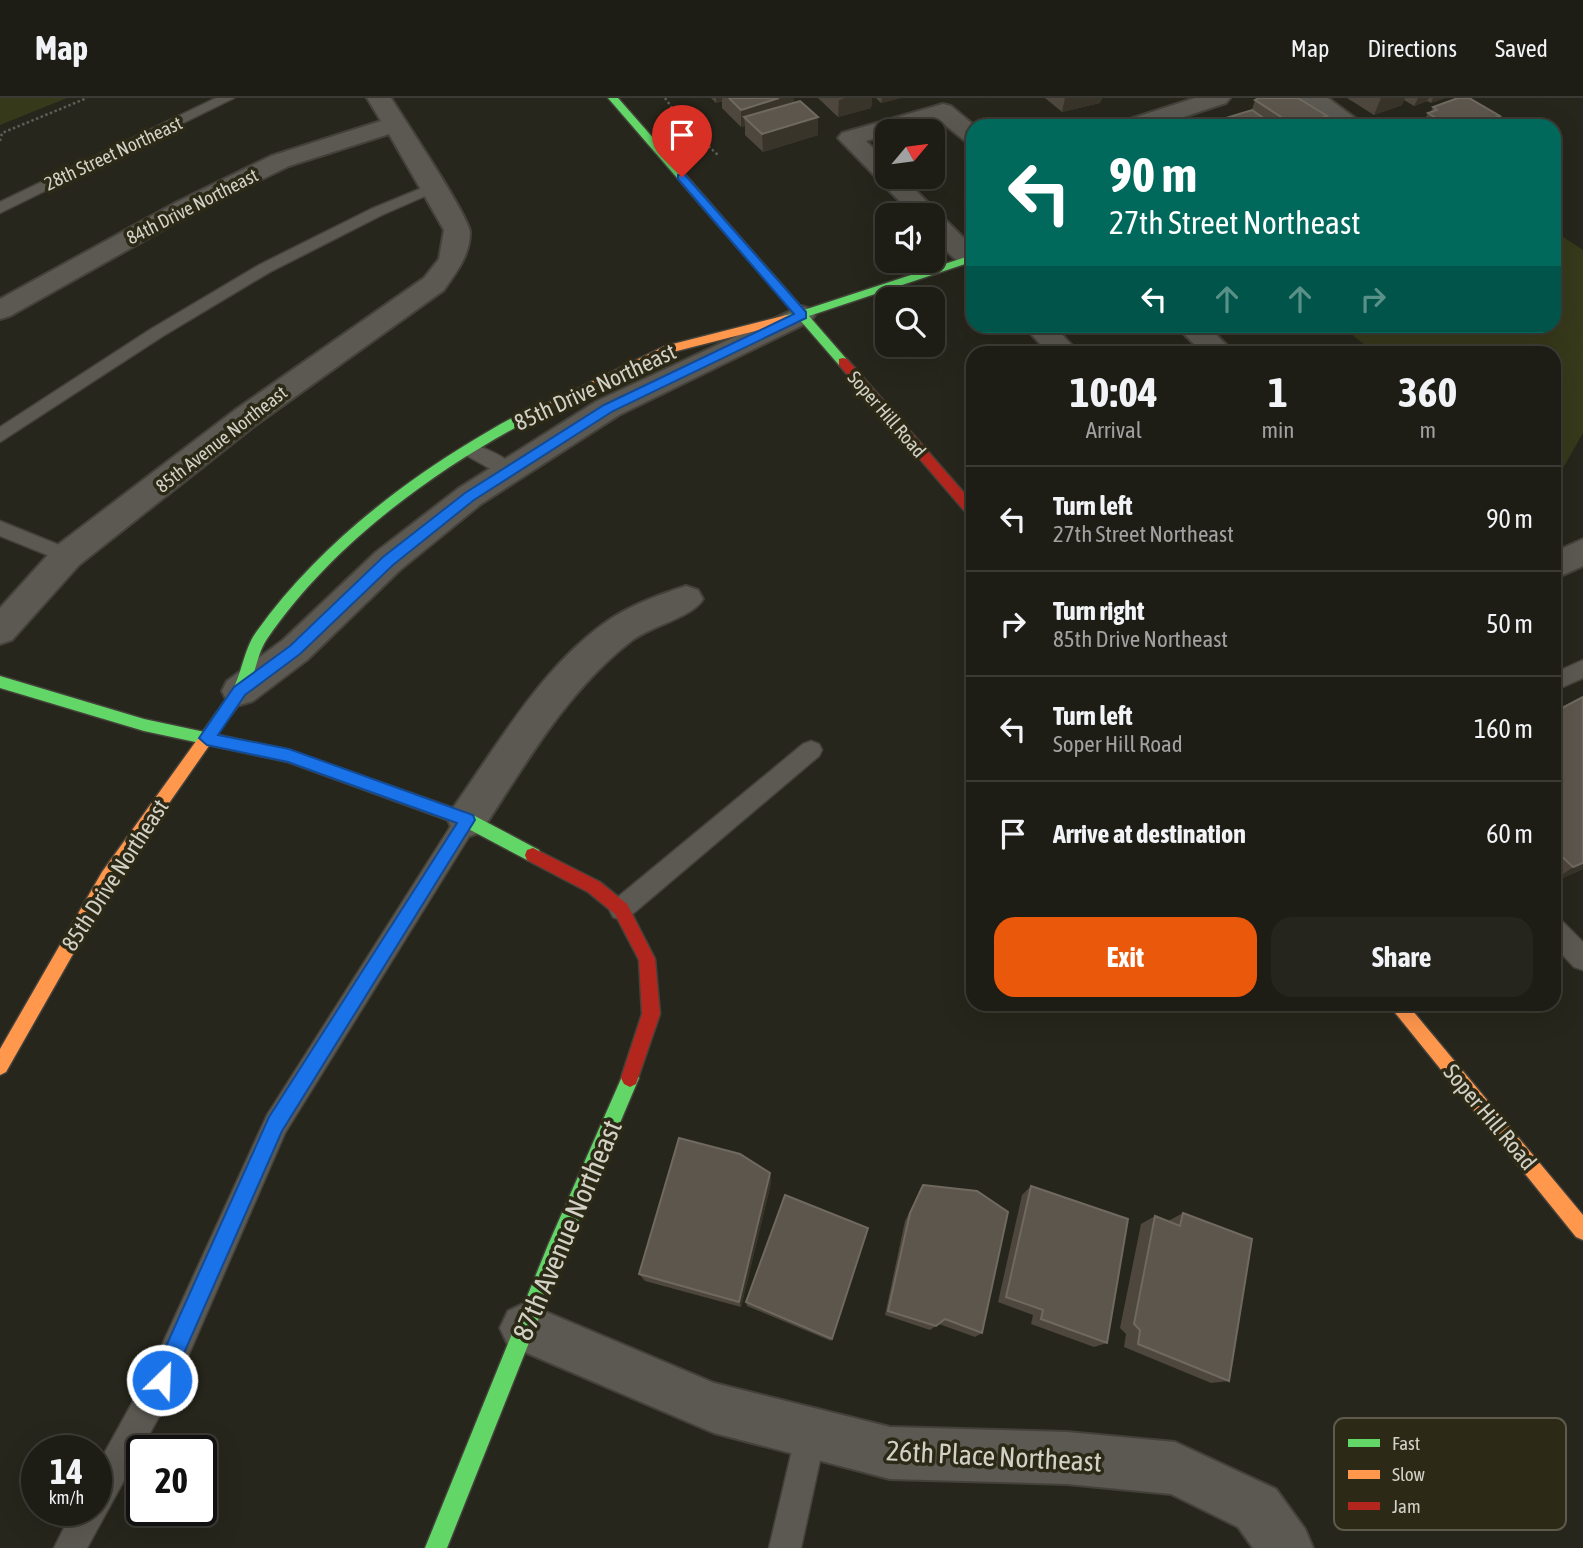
<!DOCTYPE html>
<html lang="en">
<head>
<meta charset="utf-8">
<style>
	:root { --surface:#1d1c15; --page:#25251e; --text:#f1f3f6; --muted:#a0a1a0; --line:#3b3a34; --accent:#ea580c }
	body { margin:0; font-family:"Asap Condensed",sans-serif; background:var(--page); color:var(--text); height:100vh; display:flex; flex-direction:column; font-size:26px; white-space:nowrap }
	* { box-sizing:border-box; margin:0 }
	p { font-size:23px; color:var(--muted) }
	.icon { flex:none; width:38px; height:38px; fill:none; stroke:currentColor; stroke-width:2; stroke-linecap:round; stroke-linejoin:round }
	.map { position:relative; flex:1; overflow:hidden }
	.panel { position:absolute; left:966px; top:248px; width:595px; height:665px; display:flex; flex-direction:column; background:var(--surface); border-radius:21px; box-shadow:0 7px 28px #0002,0 0 0 2px var(--line) }
	.panel>* { flex:none }
	.hud { position:absolute; left:966px; top:21px; width:595px; height:214px; border-radius:21px; box-shadow:0 7px 28px #0002,0 0 0 2px var(--line); background:#00695c; color:#fff; overflow:hidden }
	.needle { width:46px; rotate:61deg }
	.controls { position:absolute; left:875px; top:21px; display:grid; gap:14px }
	.controls a { display:grid; place-items:center; width:70px; height:70px; border-radius:14px; background:var(--surface); box-shadow:0 7px 28px #0002,0 0 0 2px var(--line); font-size:35px }
	.speed { position:absolute; left:21px; top:1337px; display:flex; gap:14px; font-size:35px; font-weight:700; text-align:center }
	.speed>* { display:grid; place-content:center; width:91px; height:91px; border-radius:50%; background:var(--surface); box-shadow:0 7px 28px #0002,0 0 0 2px var(--line); line-height:1 }
	.speed small { font-size:18px; font-weight:400 }
	.speed .limit { border:4px solid #111; border-radius:10px; background:#fff; color:#111 }
	.pin { position:absolute; display:grid; place-items:center; width:60px; height:60px; color:#fff; margin:-72px -30px; border-radius:50% 50% 50% 0; rotate:-45deg; box-shadow:0 0 7px #0007 }
	.pin .icon { rotate:45deg }
	.me { position:absolute; width:77px; margin:-38px; rotate:24deg; stroke-linejoin:round; filter:drop-shadow(0 0 5px #0008) }
	.turn { display:flex; align-items:center; gap:24px; height:147px; padding:0 28px; font-size:32px }
	.turn .icon { width:91px; height:91px; stroke-width:2.5 }
	.turn b { display:block; font-size:49px; line-height:60px }
	.lanes { display:flex; align-items:center; height:66px; padding:0 28px; background:#0003; justify-content:center; gap:35px; direction:ltr }
	.lanes .off { opacity:.35 }
	.eta { display:flex; justify-content:space-evenly; align-items:center; height:119px; text-align:center }
	.eta b { font-size:42px; font-weight:700; line-height:49px }
	.button { display:flex; gap:14px; margin-top:auto; padding:14px 28px }
	.button a { flex:1; height:80px; border-radius:21px; background:var(--accent); color:#fff; font-size:28px; font-weight:700; line-height:80px; text-align:center }
	.button a+a { background:var(--page); color:var(--text) }
	ul { padding:0; list-style:none }
	li { display:flex; align-items:center; gap:21px; height:105px; padding:0 28px; border-top:2px solid var(--line) }
	li div { flex:1 }
	li b { display:block; font-size:26px }
	li em { font-style:normal }
	header { display:flex; align-items:center; gap:42px; box-sizing:border-box; height:98px; padding:0 35px; background:var(--surface); border-bottom:2px solid var(--line) }
	header strong { font-size:33px }
	nav { display:flex; gap:38px; margin-inline-start:auto; font-size:24px }
	.map>svg:first-child { display:block }
	.green { fill:#37391b }
	.lines { fill:none; stroke-linecap:round; stroke-linejoin:round }
	.lane-casing { stroke:#43413a; stroke-width:3 }
	.street-casing { stroke:#43413a; stroke-width:4 }
	.fast-casing { stroke:#43413a; stroke-width:3 }
	.slow-casing { stroke:#43413a; stroke-width:3 }
	.jam-casing { stroke:#43413a; stroke-width:3 }
	.path { stroke:#5e5d57; stroke-width:2.5; stroke-dasharray:2.5 2.5; stroke-linecap:butt }
	.lane { fill:#5b5952; fill-rule:evenodd }
	.street { fill:#5b5952; fill-rule:evenodd }
	.fast { fill:#63d668; fill-rule:evenodd }
	.slow { fill:#ff974d; fill-rule:evenodd }
	.jam { fill:#b3261e; fill-rule:evenodd }
	.wall { fill:#4e473e }
	.shaded-wall { fill:#38342a }
	.building { fill:#5c564d; stroke:#6f6960; stroke-width:2 }
	.route { fill:#1a73e8; stroke:#114b97; stroke-width:2 }
	.labels { text-anchor:middle; dominant-baseline:central; stroke-width:7; stroke-linejoin:round; paint-order:stroke }
	.far-street-label { font-size:19px; fill:#d3d1c6; stroke:#2c2917 }
	.street-label { font-size:23px; fill:#d3d1c6; stroke:#2c2917 }
	.near-street-label { font-size:28px; fill:#d3d1c6; stroke:#2c2917 }
	.key { fill:#2c2917; stroke:#5e5b4c; stroke-width:2 }
	.key-label { font-size:19px; fill:#d3d1c6 }
</style>
</head>
<body>
<header>
<strong>Map</strong>
<nav><a>Map</a><a>Directions</a><a>Saved</a></nav>
</header>
<div class="map">
<svg width="1583" height="1450" viewBox="0 0 1583 1450">
	<rect width="100%" height="100%" fill="#27261c"/>
	<!-- green -->
	<path class="green" d="M0,0H67L0,27Z
		M1554,133L1583,152V335L1554,386V256L1375,255L1341,228H1554Z"/>
	<g class="lines">
		<defs>
			<path id="lane" d="M216,0H234L0,115V104Z
				M434,85L439,86L441,89L439,92L382,117L270,174L163,238L0,344V329L151,231L259,167L371,111Z
				M470,346C486,350 508,359 518,373L515,378H503L464,356L461,352L464,348Z
				M0,423L74,453L77,458L74,463L67,465L0,438Z
				M1583,562V580L1554,593V575Z
				M811,643L819,646L822,652L819,658L629,819L621,822L613,819L609,811L613,803L803,646Z
				M467,712L475,715L478,722L475,729L285,1035L173,1293L87,1450H54L73,1412H96V1370L151,1271L267,1017L459,715Z
				M1554,821L1563,824L1583,844V872L1574,869L1554,848Z
				M811,1320L822,1324L826,1335L801,1450H769L796,1335L800,1324Z"/>
			<path id="street" d="M367,0H391C404,21 469,118 470,134C470,158 456,174 444,192L257,326L79,467L12,542L0,546V510L55,449L235,312L424,180L439,161L444,132L389,36L289,68L193,115L10,218L0,221V201L175,105L271,58L381,23Z
				M1195,0H1230L1226,5L1156,28H1120L1124,23Z
				M1300,0H1328L1366,28H1338Z
				M943,6L951,8L975,28H973V45L965,43L939,22L899,33H887V37L866,43L887,64V79H902L973,149V168C956,168 945,150 933,138V117H913L838,40L842,35Z
				M801,208L811,211L815,217L811,223L619,317L481,406L400,472L307,562L253,603L240,607L227,603L222,593L227,583L283,542L376,454L459,390L597,303Z
				M1024,228H1054L1080,256H1049Z
				M1176,228H1207L1236,256H1204Z
				M1583,441V468L1554,481V454Z
				M686,488L698,492L703,501C692,520 649,528 630,544C566,594 525,667 481,734L467,739L453,734L448,722L453,710C499,645 544,565 612,520C634,506 661,496 686,488Z
				M525,1205L714,1285L890,1329L1067,1334L1175,1344L1276,1391L1305,1431L1313,1450H1253L1238,1429L1171,1396L1067,1386L890,1381L714,1335L508,1247L500,1230L508,1213Z"/>
			<path id="fast" d="M608,0H618L804,212L966,159L973,158V167L968,165L809,218L849,264L847,267H839L799,221L783,224V218L794,215Z
				M533,311L537,312V318C435,371 333,445 267,541C258,554 256,572 250,586C245,600 236,611 227,622H217L215,618C220,607 230,599 235,587C243,569 245,549 257,533C312,456 391,392 472,343C491,332 512,318 533,311Z
				M0,578L144,621L289,652L473,717L539,752L541,757L539,762L533,764L527,762L461,727L288,664L144,633L0,590Z
				M630,971L636,974L639,980L564,1157L447,1450H425L548,1147L624,974Z"/>
			<path id="slow" d="M787,217L793,221L791,224L673,254L537,318H529L527,315L665,248Z
				M222,612L229,618L227,622L114,784L6,974L0,977V951L102,774L217,614Z
				M1388,906H1407L1583,1117V1142L1576,1139Z"/>
			<path id="jam" d="M843,260L847,261L973,405V419L968,417L839,267V261Z
				M533,750L600,784L627,806L655,861L660,916L636,986L630,989L624,986L621,980L642,916L639,862L615,816L588,794L527,762L525,757L527,752Z"/>
		</defs>
		<!-- lane casing -->
		<use href="#lane" class="lane-casing"/>
		<!-- street casing -->
		<use href="#street" class="street-casing"/>
		<!-- fast casing -->
		<use href="#fast" class="fast-casing"/>
		<!-- slow casing -->
		<use href="#slow" class="slow-casing"/>
		<!-- jam casing -->
		<use href="#jam" class="jam-casing"/>
		<!-- path -->
		<path class="path" d="M665,0L682,24L718,57
			M0,43L2,35L87,0"/>
		<!-- lane -->
		<use href="#lane" class="lane"/>
		<!-- street -->
		<use href="#street" class="street"/>
		<!-- fast -->
		<use href="#fast" class="fast"/>
		<!-- slow -->
		<use href="#slow" class="slow"/>
		<!-- jam -->
		<use href="#jam" class="jam"/>
	</g>
	<!-- wall -->
	<path class="wall" d="M711,0H794V4L818,37L763,54L745,37V28L741,29L722,10V3L716,5Z
		M818,0H872L871,10L838,19Z
		M876,0H900L881,5Z
		M1045,0H1102L1100,5L1062,14Z
		M1347,0H1445L1431,5L1427,3L1414,8L1404,2L1402,7L1374,17Z
		M1255,2L1327,18L1323,28H1220L1223,21L1252,12Z
		M1433,9L1500,18L1494,28H1422L1428,15H1430Z
		M1583,599V771L1554,784V614Z
		M770,1075L771,1085L741,1209L645,1183L639,1176Z
		M923,1087L982,1235L975,1239L939,1226L930,1232L885,1217L905,1123Z
		M1031,1088L1107,1245L1094,1249L1031,1226L1033,1217L998,1204L1022,1097Z
		M1183,1115L1229,1283L1211,1285L1124,1249L1126,1236L1120,1230L1141,1126L1155,1118L1168,1123Z
		M868,1130L831,1243L747,1208L746,1204Z"/>
	<!-- shaded-wall -->
	<path class="shaded-wall" d="M716,0H722V3L716,5Z
		M779,0H794V13L744,19L745,28L741,29V12Z
		M845,0H872L871,10L838,19L839,2Z
		M882,0H900L881,5Z
		M1065,0H1102L1100,5L1062,14Z
		M1381,0H1405L1402,7L1374,17Z
		M1418,0H1429L1427,3L1414,8Z
		M1433,0H1445L1431,5Z
		M1327,18L1323,28H1299Z
		M1500,18L1494,28H1473Z
		M818,19V37L763,54L762,36Z
		M1583,765V771L1554,784V783L1573,769Z
		M770,1075L771,1085L741,1209L739,1204Z"/>
	<!-- building -->
	<path class="building" d="M729,0H779L741,12Z
		M1259,0H1298L1327,18L1299,28H1295L1255,2Z
		M1458,0H1469L1500,18L1473,28H1456L1453,26L1449,28L1428,15L1437,12L1433,9Z
		M800,3L818,19L762,36L744,19Z
		M1252,12L1275,28H1232L1223,21Z
		M1583,599V765L1573,769L1554,751V614Z
		M679,1040L740,1056L770,1075L739,1204L639,1176Z
		M923,1087L977,1093L1008,1114L982,1235L945,1221L936,1228L888,1213L910,1115Z
		M1031,1088L1128,1121L1107,1245L1041,1221L1043,1212L1006,1199Z
		M785,1097L868,1130L832,1241L746,1204Z
		M1183,1115L1252,1141L1229,1283L1138,1246L1140,1232L1134,1226L1155,1118L1180,1128Z"/>
	<!-- route -->
	<path class="route" d="M678,77H685L806,214V220L613,313L474,402L393,467L300,556L245,597L218,637L289,651L473,717L475,722L282,1033L169,1289L162,1292L154,1289L151,1282L154,1275L269,1019L457,725L288,664L207,647L199,640L234,589L290,548L383,459L465,395L604,307L794,216L678,81Z"/>
	<g class="labels">
		<!-- far-street labels -->
		<g class="far-street-label">
			<text transform="translate(113 55) rotate(-25)">28th Street Northeast</text>
			<text transform="translate(192 108) rotate(-27)">84th Drive Northeast</text>
			<text transform="translate(887 316) rotate(49)">Soper Hill Road</text>
			<text transform="translate(221 341) rotate(-38)">85th Avenue Northeast</text>
		</g>
		<!-- street labels -->
		<g class="street-label">
			<text transform="translate(595 289) rotate(-25)">85th Drive Northeast</text>
			<text transform="translate(115 777) rotate(-57)">85th Drive Northeast</text>
			<text transform="translate(1490 1019) rotate(50)">Soper Hill Road</text>
		</g>
		<!-- near-street labels -->
		<g class="near-street-label">
			<text transform="translate(567 1132) rotate(-67)">87th Avenue Northeast</text>
			<text transform="translate(994 1358) rotate(3)">26th Place Northeast</text>
		</g>
	</g>
	<!-- legend -->
	<rect x="1334" y="1320" width="232" height="112" rx="10" class="key"/>
	<rect x="1348" y="1341" width="32" height="8" fill="#63d668"/>
	<rect x="1348" y="1372" width="32" height="9" fill="#ff974d"/>
	<rect x="1348" y="1404" width="32" height="8" fill="#b3261e"/>
	<g class="key-label">
		<text x="1392" y="1352">Fast</text>
		<text x="1392" y="1383">Slow</text>
		<text x="1392" y="1415">Jam</text>
	</g>
</svg>
<div class="controls">
<a><svg class="needle" viewBox="-14 -14 28 28"><path d="M0-13l5 13h-10z" fill="#e53935"/><path d="M0 13l5-13h-10z" fill="#a0a1a0"/></svg></a>
<a><svg class="icon" aria-label="sound" viewBox="0 0 24 24"><path d="M4 9h4l5-4v14l-5-4H4zM17 9q2 3 0 6"/></svg></a>
<a><svg class="icon" aria-label="search" viewBox="0 0 24 24"><circle cx="10" cy="10" r="6"/><path d="M15 15l6 6"/></svg></a>
</div>
<div class="speed"><div>14<small>km/h</small></div><div class="limit">20</div></div>
<div class="pin" style="left:682px;top:79px;background:#d93025"><svg class="icon" aria-label="arrive" viewBox="0 0 24 24"><path d="M6 21V4h12l-3 4 3 4H6"/></svg></div>
<svg class="me" style="left:162px;top:1282px" viewBox="-20 -20 40 40"><circle r="17" fill="#1a73e8" stroke="#fff" stroke-width="3"/><path d="M0-11L8 9 0 5-8 9z" fill="#fff"/></svg>
<div class="hud">
<div class="turn"><svg class="icon" aria-label="left" viewBox="0 0 24 24"><path d="M17 20v-9H6M10 6l-5 5 5 5"/></svg><div><b>90 m</b>27th Street Northeast</div></div>
<div class="lanes"><svg class="icon" aria-label="left" viewBox="0 0 24 24"><path d="M17 20v-9H6M10 6l-5 5 5 5"/></svg><svg class="icon off" aria-label="ahead" viewBox="0 0 24 24"><path d="M12 20V5M6 11l6-6 6 6"/></svg><svg class="icon off" aria-label="ahead" viewBox="0 0 24 24"><path d="M12 20V5M6 11l6-6 6 6"/></svg><svg class="icon off" aria-label="right" viewBox="0 0 24 24"><path d="M7 20v-9h11M14 6l5 5-5 5"/></svg></div>
</div>
<section class="panel">
<div class="eta">
<div><b>10:04</b><p>Arrival</p></div>
<div><b>1</b><p>min</p></div>
<div><b>360</b><p>m</p></div>
</div>
<ul>
<li><svg class="icon" aria-label="left" viewBox="0 0 24 24"><path d="M17 20v-9H6M10 6l-5 5 5 5"/></svg><div><b>Turn left</b><p>27th Street Northeast</p></div><em>90 m</em></li>
<li><svg class="icon" aria-label="right" viewBox="0 0 24 24"><path d="M7 20v-9h11M14 6l5 5-5 5"/></svg><div><b>Turn right</b><p>85th Drive Northeast</p></div><em>50 m</em></li>
<li><svg class="icon" aria-label="left" viewBox="0 0 24 24"><path d="M17 20v-9H6M10 6l-5 5 5 5"/></svg><div><b>Turn left</b><p>Soper Hill Road</p></div><em>160 m</em></li>
<li><svg class="icon" aria-label="arrive" viewBox="0 0 24 24"><path d="M6 21V4h12l-3 4 3 4H6"/></svg><div><b>Arrive at destination</b></div><em>60 m</em></li>
</ul>
<div class="button"><a>Exit</a><a>Share</a></div>
</section>
</div>
</body>
</html>
